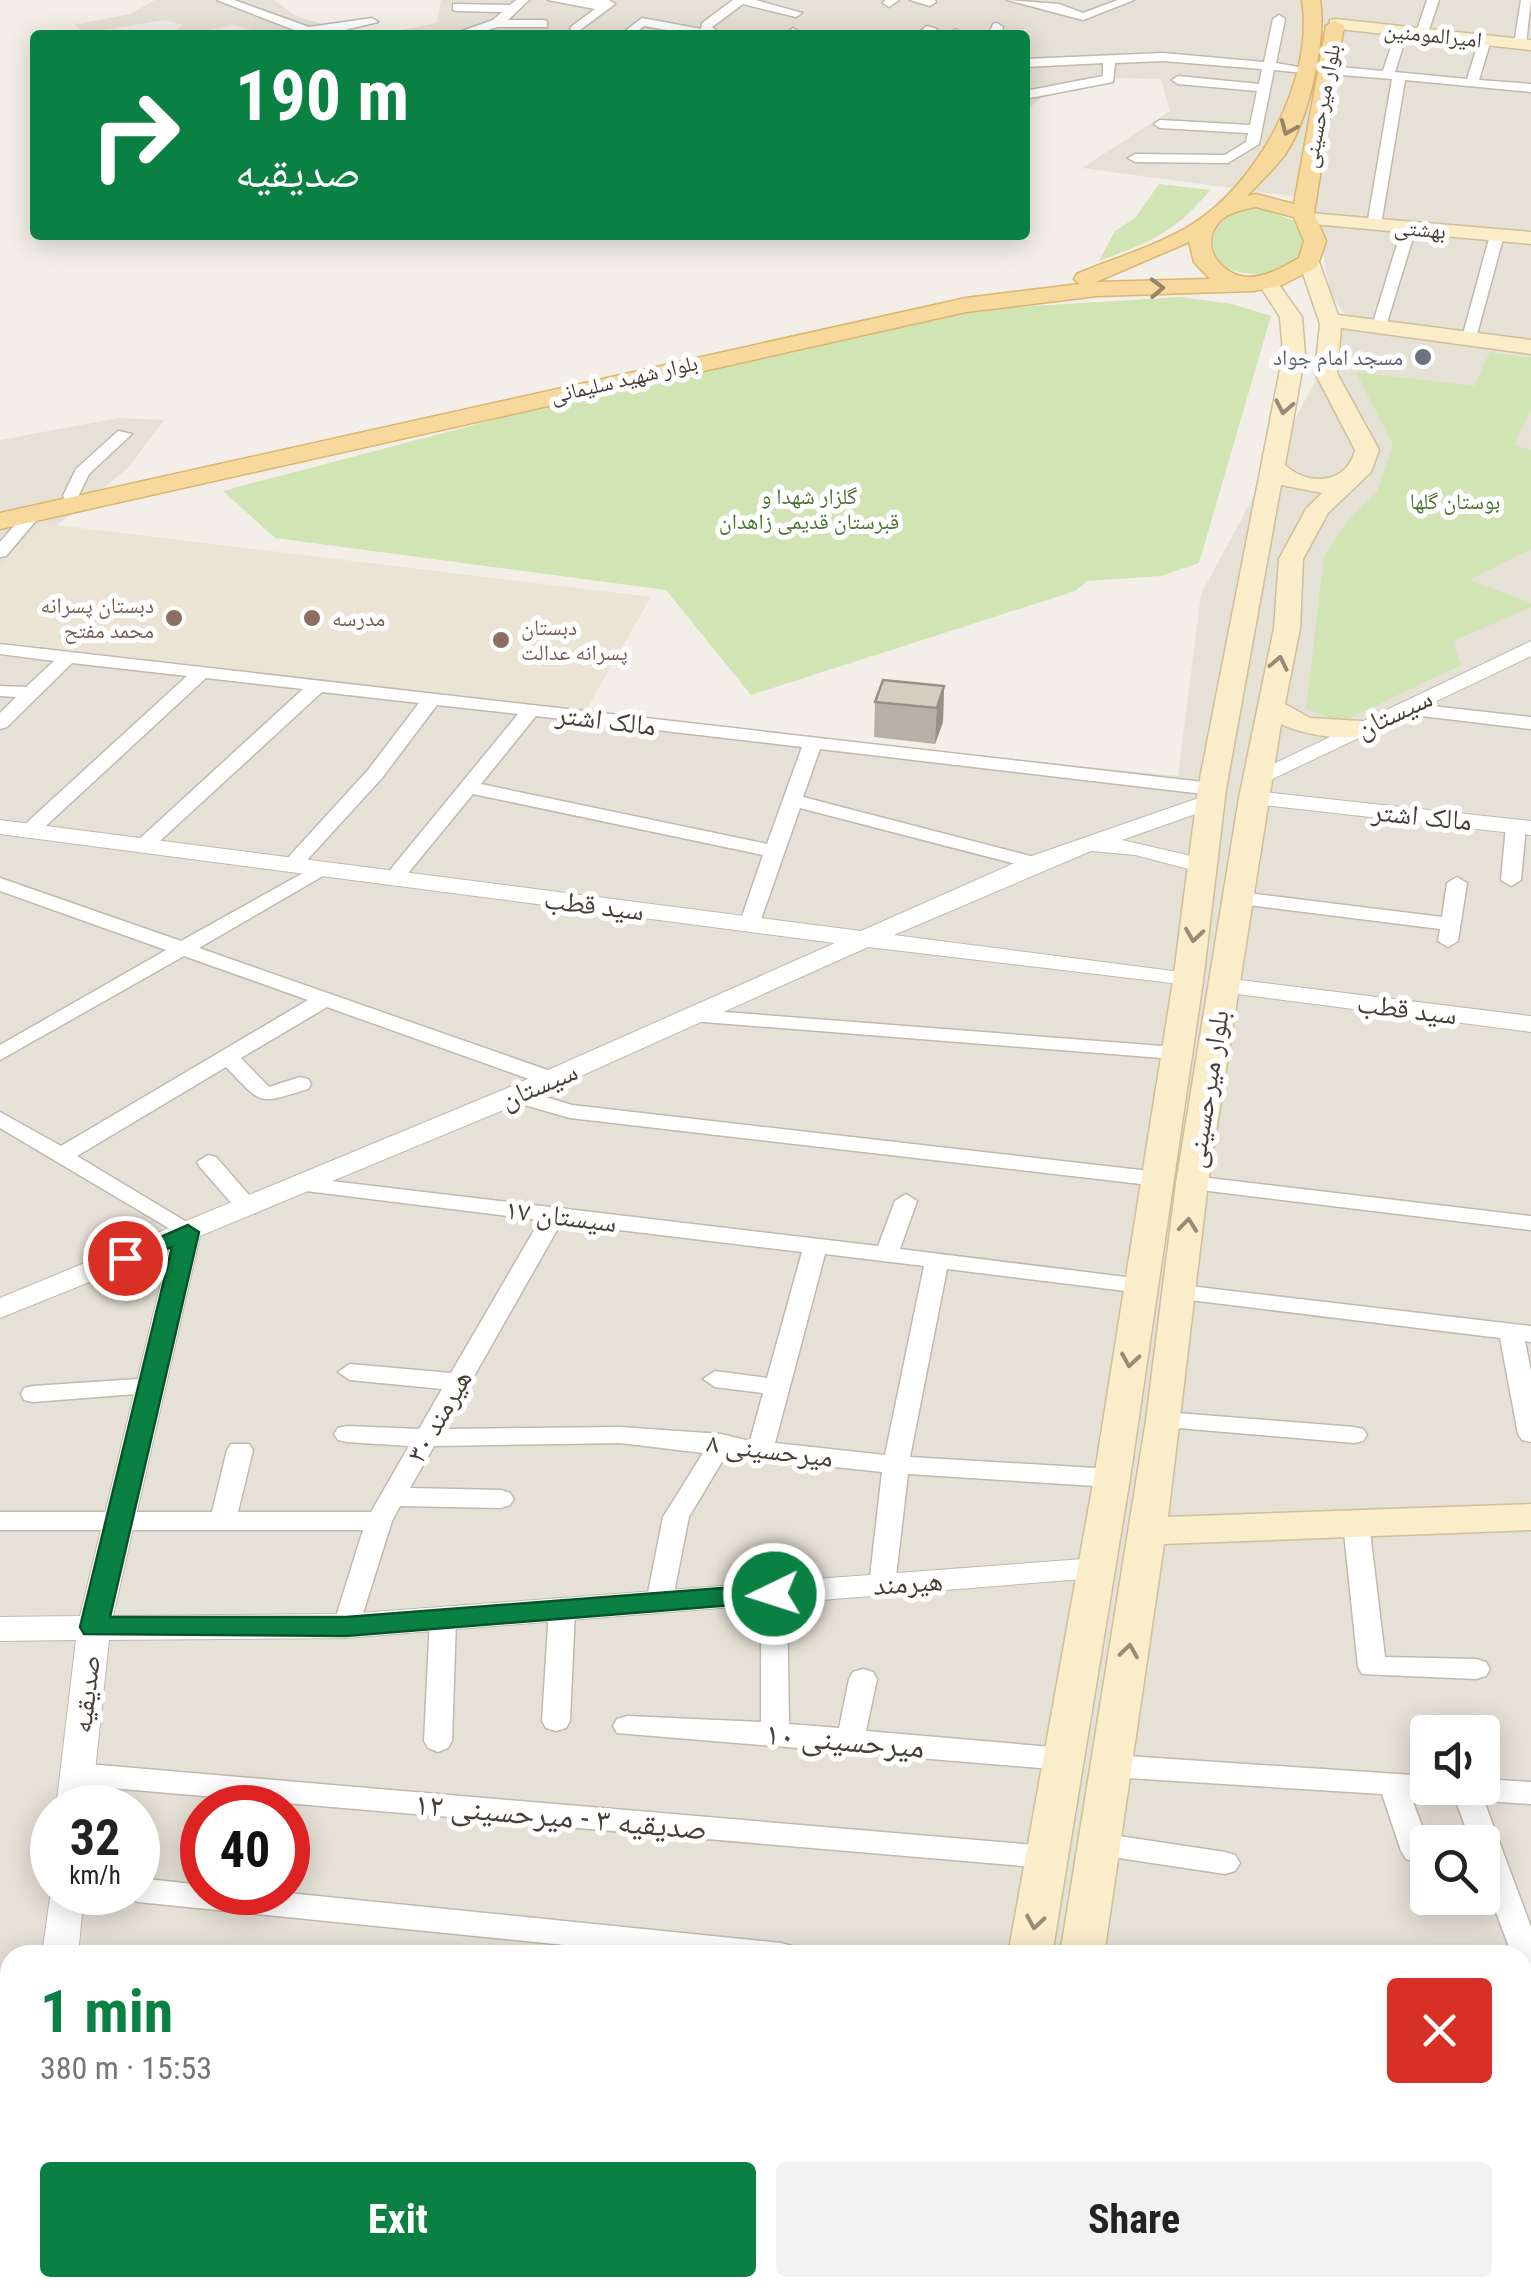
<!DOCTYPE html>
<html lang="en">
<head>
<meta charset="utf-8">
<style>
	:root { --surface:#fff; --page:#f2f2f2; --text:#222; --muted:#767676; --accent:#0b8043 }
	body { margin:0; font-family:"Roboto Condensed","Noto Naskh Arabic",sans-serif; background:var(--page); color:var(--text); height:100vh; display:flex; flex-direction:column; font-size:38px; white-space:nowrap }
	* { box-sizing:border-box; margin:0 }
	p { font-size:32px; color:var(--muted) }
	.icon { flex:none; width:55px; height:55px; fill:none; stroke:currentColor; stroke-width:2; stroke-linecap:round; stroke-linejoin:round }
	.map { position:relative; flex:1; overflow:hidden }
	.sheet { position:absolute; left:0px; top:1945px; width:1532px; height:352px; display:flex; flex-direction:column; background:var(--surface); border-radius:30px 30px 0 0; box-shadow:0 5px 25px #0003 }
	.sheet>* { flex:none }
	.hud { position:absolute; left:30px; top:30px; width:1000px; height:210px; border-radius:10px; box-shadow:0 5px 25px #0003; background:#0b8043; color:#fff; overflow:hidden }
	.fabs { position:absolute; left:1410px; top:1715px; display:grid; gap:20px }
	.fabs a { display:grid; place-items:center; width:90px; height:90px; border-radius:10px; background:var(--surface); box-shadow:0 5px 25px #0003; font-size:50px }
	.speed { position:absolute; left:30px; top:1785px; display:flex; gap:20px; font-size:50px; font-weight:700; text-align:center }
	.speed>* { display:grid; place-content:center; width:130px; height:130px; border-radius:50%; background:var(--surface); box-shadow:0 5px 25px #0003; line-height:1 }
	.speed small { font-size:25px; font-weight:400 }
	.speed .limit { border:15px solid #d22; background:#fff; color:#111 }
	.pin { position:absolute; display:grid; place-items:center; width:85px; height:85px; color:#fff; margin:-42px; border:5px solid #fff; border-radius:50%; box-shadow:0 2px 10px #0007 }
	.me { position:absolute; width:110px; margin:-55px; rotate:266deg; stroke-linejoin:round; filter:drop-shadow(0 0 8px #0008) }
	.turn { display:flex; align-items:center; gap:35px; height:210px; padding:0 40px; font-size:45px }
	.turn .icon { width:130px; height:130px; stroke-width:2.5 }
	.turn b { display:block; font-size:70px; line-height:85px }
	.round { display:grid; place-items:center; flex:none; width:105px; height:105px; border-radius:10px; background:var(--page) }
	.summary { display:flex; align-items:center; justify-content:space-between; height:170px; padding:0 40px }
	h1 { font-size:60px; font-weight:700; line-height:75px; color:var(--accent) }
	.cta { display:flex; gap:20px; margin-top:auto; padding:20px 40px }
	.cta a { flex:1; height:115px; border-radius:10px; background:var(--accent); color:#fff; font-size:40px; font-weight:700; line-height:115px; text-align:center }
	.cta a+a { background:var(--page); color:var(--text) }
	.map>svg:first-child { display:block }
	.residential { fill:#e6e1d6; fill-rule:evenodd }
	.education { fill:#ebe3d3 }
	.green { fill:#d0e4b4 }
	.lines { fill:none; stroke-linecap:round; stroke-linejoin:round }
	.minor-casing { stroke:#c0b9ae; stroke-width:3 }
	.tertiary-casing { stroke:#c0b9ae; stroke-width:2 }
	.secondary-casing { stroke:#cfbf9b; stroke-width:3 }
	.primary-casing { stroke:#dbb56e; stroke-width:3 }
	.minor { fill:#fff; fill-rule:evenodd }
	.tertiary { fill:#fff; fill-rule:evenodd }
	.secondary { fill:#faedca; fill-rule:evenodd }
	.primary { fill:#f7d99d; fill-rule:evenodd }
	.wall { fill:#b8b0a6 }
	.shaded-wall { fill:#969087 }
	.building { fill:#d6cdc1; stroke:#969087; stroke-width:2.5 }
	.oneway { stroke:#958465 }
	.oneway2 { stroke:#968d79 }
	.route { fill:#0b8043; stroke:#07532c; stroke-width:2.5 }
	.worship-dot { fill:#6b7280; stroke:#fff; stroke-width:4 }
	.education-dot { fill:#8d6e63; stroke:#fff; stroke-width:4 }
	.labels { text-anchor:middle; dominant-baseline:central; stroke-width:10; stroke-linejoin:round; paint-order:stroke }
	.far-street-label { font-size:22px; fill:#453f37; stroke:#fff }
	.far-worship-label { font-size:22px; fill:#5b616d; stroke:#fff; text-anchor:end }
	.far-park-label { font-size:22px; fill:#4b732f; stroke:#fff }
	.far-education-label { font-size:22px; fill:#785e54; stroke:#fff; text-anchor:start }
	.street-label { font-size:28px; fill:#453f37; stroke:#fff }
	.near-street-label { font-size:32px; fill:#453f37; stroke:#fff }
</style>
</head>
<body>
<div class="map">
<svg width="1531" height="2296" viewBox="0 0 1531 2296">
	<rect width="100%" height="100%" fill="#f3efe8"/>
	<!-- residential -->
	<path class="residential" d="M155,0H274L296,16L359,35H272L233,25L196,33L177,30L183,25L164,20L85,33L74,25L130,14Z
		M441,0H1531V2296H0V656L1178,776L1201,594L1349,319L1331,295L1312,199L1082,168L1170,111L1161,79L1109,78L1050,90L1025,112V35H376L437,23ZM1428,1732H1482V1788H1428ZM52,1808H138V1892H52ZM202,1808H288V1892H202ZM1428,1842H1482V1898H1428ZM10,1955H1522V2288H10Z
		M119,418L164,420L128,468L0,571V440Z"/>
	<!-- education -->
	<path class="education" d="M39,523L651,597L586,710L0,642V566Z"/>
	<!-- green -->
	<path class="green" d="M1159,184L1210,190C1175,233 1150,242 1099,261L1115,231L1135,218Z
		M1263,208L1296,222C1330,271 1253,286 1219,264L1211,246C1215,217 1237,209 1263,208Z
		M1181,297L1232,304L1271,316L1199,563L1161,576L1087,581L1075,591L751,695L666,590L275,538L223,491L603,391L969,310Z
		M1490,352L1531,358V409L1514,445L1531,450V549L1470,580L1531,603V607L1453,641L1461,665L1342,722L1306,709L1324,556L1350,518L1377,492L1393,445L1356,372L1474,386Z"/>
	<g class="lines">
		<defs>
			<path id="minor" d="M217,0H234L309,27L372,18L378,22L324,35H307Z
				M516,0H529L508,20H543L547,21V27H498L470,35H451L493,20L502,12L457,11L453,10V4L510,5Z
				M548,0H609L615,4L576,33L570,29L572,26L595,9Z
				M733,0H756L802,13L796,17L743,4L712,27L721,35H695L644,26L633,35H620L642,18L701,29L702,23Z
				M885,0H899L889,7L883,3Z
				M910,0H935L936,2L930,6Z
				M1007,0L1059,4L1083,13L1118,0H1134L1083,20Z
				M1427,0H1439L1428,33L1422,37L1416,33Z
				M1521,0H1531L1526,44L1520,48L1514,44Z
				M1279,15L1285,19L1276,63L1310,69L1304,73L1274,70L1259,144L1228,163L1135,162L1128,158L1135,154L1225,155L1246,142L1248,133L1160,128L1154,124L1160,120L1250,125L1257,91L1178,84L1172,80L1178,76L1259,84L1262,69L1163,61L1115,63L1113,82L1025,99V91L1103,76V63L1025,67V59L1163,53L1264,62L1273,19Z
				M997,23L1003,27L1001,35H989L993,24Z
				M927,26L937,29L930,35H916Z
				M1402,27L1408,31L1395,72L1467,79L1479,40L1485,36L1491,40L1479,80L1531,84V92L1405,80L1381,225L1374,229L1367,225L1392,79L1329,74L1323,70L1329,66L1383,71L1396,31Z
				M793,28L799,32L797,35H785Z
				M956,29L961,35H948Z
				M1409,224L1416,228L1386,326L1374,329L1372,326L1402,228Z
				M1497,231L1504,235L1476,338L1464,341L1462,338L1490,235Z
				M118,431L132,434L89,474L77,499H65L63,496L76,469Z
				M32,511L40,516L6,556L0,557V542L26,512Z
				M0,644L1212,783L1222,789L1212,795L820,749L803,797L1042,859L1045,863L1035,869L800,808L759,925L749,931L739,925L763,855L473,794L400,883H386L383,879L386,875L518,714L437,705L382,778L298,870L291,872L281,866L284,862L368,770L419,703L322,692L150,850H136L133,846L136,842L303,689L206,678L36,835H22L19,831L22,827L187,676L72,663L7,727L0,729V713L16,697L0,696V686L26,687L54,661L0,654ZM536,716L802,747L767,844L481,784Z
				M1404,703L1531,717V729L1397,713L1395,709Z
				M1516,820L1526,826L1521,880L1511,886L1501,880L1506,826Z
				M321,863L331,869L328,873L199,948L559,1074L562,1079L559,1084H543L327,1007L241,1058L269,1087L300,1077L308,1079L311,1084L308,1089C256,1105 263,1105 226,1067L77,1156L195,1227L199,1232L187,1239L0,1128V1112L61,1146L308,1000L184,956L0,1060V1045L166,950L0,891V878L181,941Z
				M1457,877L1467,883L1458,941L1448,947L1438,941L1440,929L1240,904L1230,898L1240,892L1442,917L1447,883Z
				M699,1010L1175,1047L1186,1053L1175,1059L691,1021L688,1016Z
				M515,1088L572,1105L1158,1172L1169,1179L1158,1186L570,1118L507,1100L504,1095Z
				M208,1155L216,1157L256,1203L260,1208L256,1213H240L200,1167L197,1162Z
				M1192,1176L1531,1216V1230L1184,1188L1181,1183L1184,1178Z
				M306,1178L878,1246L895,1201L906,1194L917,1201L900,1249L1150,1280L1154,1285L1150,1290L1142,1293L947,1269L910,1457L1112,1469L1121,1472L1125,1478L1121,1484L1112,1487L908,1474L895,1585L891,1592H873L869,1585L882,1472L726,1455L689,1517L672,1603L668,1610H650L646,1603L663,1517L703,1453L620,1443L434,1446L410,1488L501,1490L510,1493L514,1499L510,1505L501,1508L400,1506L392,1521L359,1626L356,1633L346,1636L336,1633L333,1626L363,1530H0V1512H212L227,1450L231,1444H249L253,1450L238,1512H371L409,1446L347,1442L338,1440L334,1434L338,1428L347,1426L419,1429L442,1389L350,1380L338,1372L350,1364L451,1373L540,1220L298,1190L295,1185L298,1180ZM561,1223L802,1252L767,1378L715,1371L703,1379L715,1387L763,1393L750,1441L721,1434L620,1427L444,1429ZM825,1254L924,1266L885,1455L775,1443Z
				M1181,1285L1531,1326V1342L1525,1341L1531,1371V1442L1522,1440L1518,1434L1500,1338L1173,1298L1169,1293L1173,1288Z
				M152,1378L161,1380L164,1386L161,1392L33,1402L24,1400L21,1394L24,1388L33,1386Z
				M1164,1412L1354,1427L1363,1429L1367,1435L1363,1441L1354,1443L1155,1426L1151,1420L1155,1414Z
				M1356,1514L1365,1517L1369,1523L1385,1657L1476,1659L1486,1662L1490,1669L1486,1676L1476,1679L1362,1674L1358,1667L1343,1523L1347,1517Z
				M774,1584L783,1587L787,1594L789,1724L839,1728L849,1679L853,1672L863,1669L873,1672L877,1679L866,1731L1063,1748L1073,1751L1077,1759L1073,1767L1063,1770L617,1733L613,1726L617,1719L627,1716L761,1722V1594L765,1587Z
				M562,1600L571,1603L575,1610L570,1721L566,1728L556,1731L546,1728L542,1721L549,1610L553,1603Z
				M443,1609L453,1612L456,1619L452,1741L448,1748L438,1752L428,1748L424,1741L430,1619L433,1612Z
				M1112,1755L1428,1776V1788H1482V1779L1531,1782V1804L1484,1801L1531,1927V1979L1522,1976V1955H1512L1482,1875V1842H1471L1455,1799L1411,1796L1428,1843L1426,1859L1416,1862L1406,1859L1401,1851L1382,1794L1112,1777L1102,1774L1098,1766L1102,1758Z
				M76,1763L1046,1846L1056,1849L1061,1857L1056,1865L1046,1868L76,1785L66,1782L62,1774L66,1766Z
				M1099,1833L1225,1852L1235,1855L1240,1863L1235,1871L1225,1874L1099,1855L1089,1852L1085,1844L1089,1836Z
				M138,1878L202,1885V1892H278L781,1943L792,1946L796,1955H663L138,1902L128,1898L125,1892H138Z
				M1531,1985V2009L1522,2010V1986Z
				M1522,2129L1531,2132V2201L1522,2202V2174H1526L1522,2173Z
				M250,2288H284L282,2296H248Z
				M866,2288H972L968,2296H862Z"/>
			<path id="tertiary" d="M1531,641V656L1264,783L1256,785L1244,778Z
				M1253,791L1531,821V835L1245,803L1241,798Z
				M1210,794L1222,801L1218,806L1122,840L1213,861L1216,866L1213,871L1204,873L1135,855L1091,851L894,935L1188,973L1201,981L1197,986L868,947L525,1101L200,1236L113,1616L346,1614L1097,1558L1108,1561L1113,1569L1108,1577L346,1638L109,1640L91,1808H56L76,1640L0,1641V1617L80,1616L169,1250L0,1318V1298L505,1089L835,943L0,834V820L861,931L1026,858Z
				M1224,978L1531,1016V1032L1215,991L1211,986Z
				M52,1883V1892H84L78,1955H42Z
				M0,2048L10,2049V2081L0,2080Z
				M11,2288H51V2296H11Z"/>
			<path id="secondary" d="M1336,19L1531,40V50L1330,28V20Z
				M1309,213L1531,232V244L1302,223V215Z
				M1309,256L1319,262L1338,315L1531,340V354L1341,328L1337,373L1379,450L1371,472L1328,513L1303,559L1300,628L1285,704L1310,718L1361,721L1374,729C1360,746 1299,734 1281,724L1208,1183L1168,1517L1531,1504V1530L1164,1544L1104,1955H1060L1146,1420L1176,1183L1239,798L1274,628L1279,559L1306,509L1322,493L1281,485L1226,789L1203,981L1130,1478L1052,1955H1008L1094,1478L1173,981L1198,789L1283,354L1280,317L1258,283L1261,279H1275L1302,317L1305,354L1285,465C1309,487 1347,484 1355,450L1315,373L1320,324L1299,262Z
				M944,2288H992L991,2296H943Z
				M1003,2288H1051L1050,2296H1002Z"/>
			<path id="primary" d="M1302,0H1320C1327,40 1308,123 1284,156C1273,170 1259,183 1247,196L1256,194L1294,204L1326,26L1335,20L1344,26L1314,213L1326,241L1317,267L1282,285L1254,291L1097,296L966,312L0,529V513L966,298L1080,284L1074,279L1077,274C1114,258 1157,246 1191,225C1258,184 1315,78 1302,0ZM1256,207L1294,217L1304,241L1299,258C1283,267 1267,277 1248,277C1224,276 1202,251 1215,228C1223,213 1241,210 1256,207ZM1189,242L1194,262L1210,279L1096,282Z"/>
		</defs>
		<!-- minor casing -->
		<use href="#minor" class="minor-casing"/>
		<!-- tertiary casing -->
		<use href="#tertiary" class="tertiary-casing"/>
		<!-- secondary casing -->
		<use href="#secondary" class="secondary-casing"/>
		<!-- primary casing -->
		<use href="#primary" class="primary-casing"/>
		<!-- minor -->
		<use href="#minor" class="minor"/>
		<!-- tertiary -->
		<use href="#tertiary" class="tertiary"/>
		<!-- secondary -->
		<use href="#secondary" class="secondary"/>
		<!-- primary -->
		<use href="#primary" class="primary"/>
	</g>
	<!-- wall -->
	<path class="wall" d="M944,686L943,722L935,744L874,737L875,702Z"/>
	<!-- shaded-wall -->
	<path class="shaded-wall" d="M944,686L943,722L935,744L937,708Z"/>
	<!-- building -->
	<path class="building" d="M883,680L944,686L937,708L875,702Z"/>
	<!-- one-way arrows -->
	<defs><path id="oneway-chevron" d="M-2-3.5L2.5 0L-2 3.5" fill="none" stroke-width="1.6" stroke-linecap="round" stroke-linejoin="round" transform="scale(2.5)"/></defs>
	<g class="oneway">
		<use href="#oneway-chevron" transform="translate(1288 128) rotate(113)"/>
		<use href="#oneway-chevron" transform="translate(1157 288) rotate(-2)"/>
	</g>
	<g class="oneway2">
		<use href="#oneway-chevron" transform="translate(1284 407) rotate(101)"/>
		<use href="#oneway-chevron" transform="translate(1279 663) rotate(-78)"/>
		<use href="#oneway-chevron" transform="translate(1194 935) rotate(98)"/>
		<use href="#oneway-chevron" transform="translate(1188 1225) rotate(-84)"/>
		<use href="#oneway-chevron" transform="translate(1130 1360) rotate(99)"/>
		<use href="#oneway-chevron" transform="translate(1129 1651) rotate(-82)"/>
		<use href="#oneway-chevron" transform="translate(1035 1922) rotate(99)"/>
	</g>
	<!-- route -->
	<path class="route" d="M188,1225L199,1232L110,1617H346L774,1584L787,1594L783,1601L346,1636L84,1634L80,1627L172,1247L125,1265L113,1258Z"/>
	<!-- markers -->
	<circle class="worship-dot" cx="1423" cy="357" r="10"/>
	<g class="education-dot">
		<circle cx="174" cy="618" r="10"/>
		<circle cx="312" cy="618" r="10"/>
		<circle cx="501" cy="640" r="10"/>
	</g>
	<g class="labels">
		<!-- far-street labels -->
		<g class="far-street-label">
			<text transform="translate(1433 35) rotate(6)">امیرالمومنین</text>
			<text transform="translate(1321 106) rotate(-79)">بلوار میرحسینی</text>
			<text transform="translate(1420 229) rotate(5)">بهشتی</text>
			<text transform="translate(624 379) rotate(-13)">بلوار شهید سلیمانی</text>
		</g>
		<!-- far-worship labels -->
		<g class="far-worship-label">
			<text x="1403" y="357">مسجد امام جواد</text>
		</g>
		<!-- far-park labels -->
		<g class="far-park-label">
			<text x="809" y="496">گلزار شهدا و<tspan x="809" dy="25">قبرستان قدیمی زاهدان</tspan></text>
			<text x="1455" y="501">بوستان گلها</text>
		</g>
		<!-- far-education labels -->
		<g class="far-education-label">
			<text x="154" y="605" text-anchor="end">دبستان پسرانه<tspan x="154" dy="25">محمد مفتح</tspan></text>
			<text x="332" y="618">مدرسه</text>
			<text x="521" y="627">دبستان<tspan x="521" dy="25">پسرانه عدالت</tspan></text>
		</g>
		<!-- street labels -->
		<g class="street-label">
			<text transform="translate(1394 713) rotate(-25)">سیستان</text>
			<text transform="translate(606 720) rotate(7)">مالک اشتر</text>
			<text transform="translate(1422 816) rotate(6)">مالک اشتر</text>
			<text transform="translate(594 905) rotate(7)">سید قطب</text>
			<text transform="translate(1407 1009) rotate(7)">سید قطب</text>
			<text transform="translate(539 1085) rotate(-23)">سیستان</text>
			<text transform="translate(1207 1089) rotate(-81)">بلوار میرحسینی</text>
			<text transform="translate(561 1216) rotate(7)">سیستان ۱۷</text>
			<text transform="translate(439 1416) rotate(-60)">هیرمند ۳۰</text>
			<text transform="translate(770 1450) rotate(7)">میرحسینی ۸</text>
			<text transform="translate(908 1583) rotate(-4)">هیرمند</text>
			<text transform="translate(86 1694) rotate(-83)">صدیقیه</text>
		</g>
		<!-- near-street labels -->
		<g class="near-street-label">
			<text transform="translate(845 1740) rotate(5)">میرحسینی ۱۰</text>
			<text transform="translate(561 1816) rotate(5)">صدیقیه ۳ - میرحسینی ۱۲</text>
		</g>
	</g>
</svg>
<div class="fabs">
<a><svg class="icon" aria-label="sound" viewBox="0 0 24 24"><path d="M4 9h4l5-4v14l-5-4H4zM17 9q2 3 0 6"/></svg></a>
<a><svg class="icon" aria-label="search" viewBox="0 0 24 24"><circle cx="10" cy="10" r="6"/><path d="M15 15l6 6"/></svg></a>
</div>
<div class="speed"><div>32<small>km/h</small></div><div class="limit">40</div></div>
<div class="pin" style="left:125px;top:1258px;background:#d93025"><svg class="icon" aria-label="arrive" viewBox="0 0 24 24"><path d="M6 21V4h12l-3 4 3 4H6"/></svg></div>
<svg class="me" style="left:774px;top:1594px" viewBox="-20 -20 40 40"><circle r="17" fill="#0b8043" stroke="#fff" stroke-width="3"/><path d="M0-11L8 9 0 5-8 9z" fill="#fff"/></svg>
<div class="hud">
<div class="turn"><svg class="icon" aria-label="right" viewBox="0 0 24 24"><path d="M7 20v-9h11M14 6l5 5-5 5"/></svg><div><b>190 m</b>صدیقیه</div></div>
</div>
<section class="sheet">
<div class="summary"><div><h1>1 min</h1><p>380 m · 15:53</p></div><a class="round" style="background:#d93025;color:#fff"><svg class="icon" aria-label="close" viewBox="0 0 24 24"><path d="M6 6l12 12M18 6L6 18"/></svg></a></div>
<div class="cta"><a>Exit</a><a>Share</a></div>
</section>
</div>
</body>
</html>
